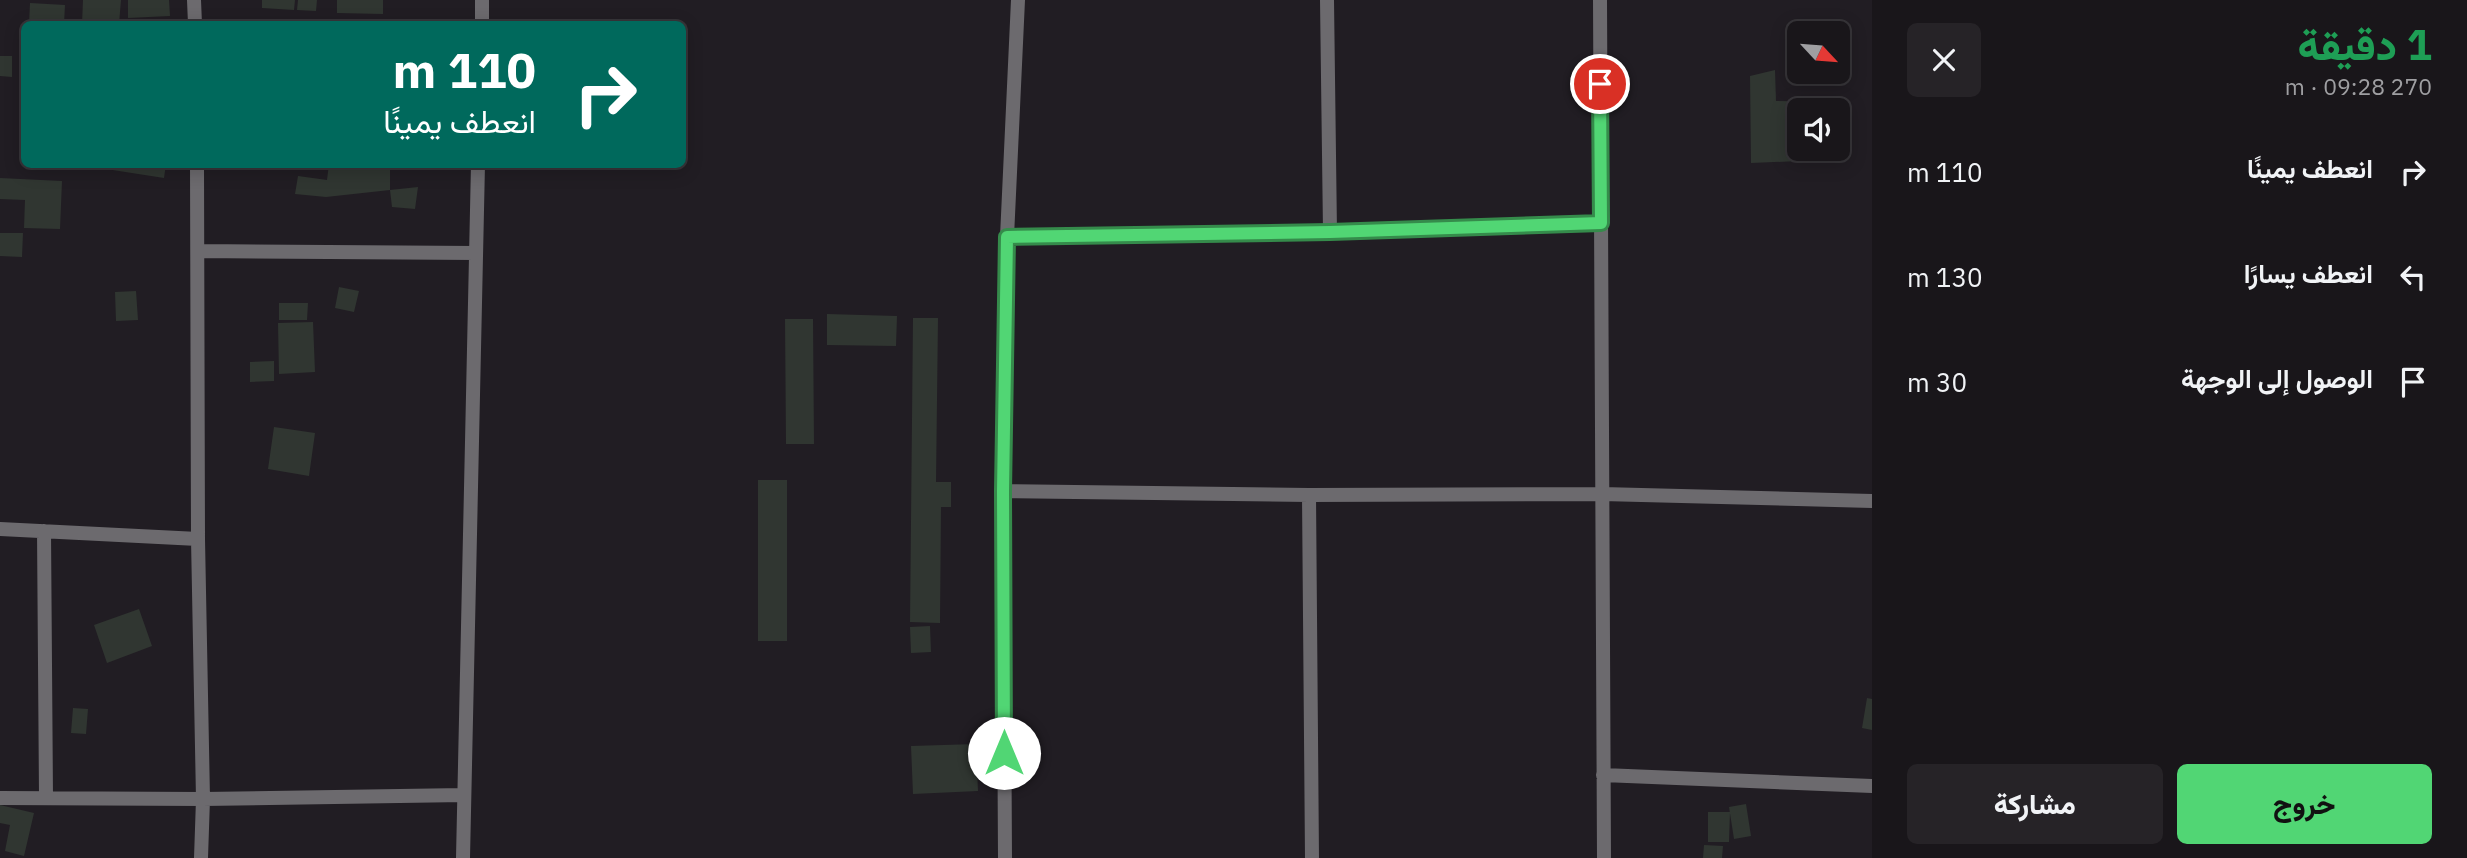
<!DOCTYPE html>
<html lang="ar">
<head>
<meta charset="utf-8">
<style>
	:root { --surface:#19161a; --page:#262327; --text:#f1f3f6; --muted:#9f9fa2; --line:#373539; --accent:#51d674 }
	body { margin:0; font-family:"IBM Plex Sans",Vazirmatn,sans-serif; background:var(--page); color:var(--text); direction:rtl; height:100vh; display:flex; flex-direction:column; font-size:26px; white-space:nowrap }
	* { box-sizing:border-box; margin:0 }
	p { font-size:23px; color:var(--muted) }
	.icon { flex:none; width:38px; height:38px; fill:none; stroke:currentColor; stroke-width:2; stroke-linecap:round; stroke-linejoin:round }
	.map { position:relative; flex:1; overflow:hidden; direction:ltr }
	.details { display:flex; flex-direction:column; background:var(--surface); width:595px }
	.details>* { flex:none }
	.top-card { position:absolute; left:21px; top:21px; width:665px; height:147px; border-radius:10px; box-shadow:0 4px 18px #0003,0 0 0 2px var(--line); direction:rtl; background:#00695c; color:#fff; overflow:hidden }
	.needle { width:46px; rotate:116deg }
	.controls { position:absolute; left:1787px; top:21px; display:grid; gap:14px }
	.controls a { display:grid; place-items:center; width:63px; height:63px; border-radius:10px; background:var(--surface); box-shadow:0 4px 18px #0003,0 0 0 2px var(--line); font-size:35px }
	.pin { position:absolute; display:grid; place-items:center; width:60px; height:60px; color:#fff; margin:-30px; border:4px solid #fff; border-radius:50%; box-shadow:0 2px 7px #0007 }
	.me { position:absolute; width:77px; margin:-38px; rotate:0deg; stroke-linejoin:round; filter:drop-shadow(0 0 5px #0008) }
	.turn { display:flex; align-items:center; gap:24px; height:147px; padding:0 35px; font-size:32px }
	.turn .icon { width:91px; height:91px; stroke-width:2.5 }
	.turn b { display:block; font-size:49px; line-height:60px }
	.round { display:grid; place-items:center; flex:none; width:74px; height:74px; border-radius:10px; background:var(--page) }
	.summary { display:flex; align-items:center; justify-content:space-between; height:119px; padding:0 35px }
	h1 { font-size:42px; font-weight:800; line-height:52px; color:#1e9e55 }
	.button { display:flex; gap:14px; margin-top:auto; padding:14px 35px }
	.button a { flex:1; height:80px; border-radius:10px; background:var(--accent); color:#111; font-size:28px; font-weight:800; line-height:80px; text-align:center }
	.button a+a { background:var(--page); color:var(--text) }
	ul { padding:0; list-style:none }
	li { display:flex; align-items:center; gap:21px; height:105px; padding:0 35px }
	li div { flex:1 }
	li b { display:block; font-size:26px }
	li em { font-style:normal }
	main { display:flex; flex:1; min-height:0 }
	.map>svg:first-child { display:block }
	.building { fill:#303631 }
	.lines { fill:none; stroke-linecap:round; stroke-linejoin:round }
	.minor { stroke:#6c6a6e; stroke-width:14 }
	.route-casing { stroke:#358b4b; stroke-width:18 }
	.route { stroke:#51d674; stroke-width:12 }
</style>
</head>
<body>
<main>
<section class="details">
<div class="summary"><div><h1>1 دقيقة</h1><p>270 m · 09:28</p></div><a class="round"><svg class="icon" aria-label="close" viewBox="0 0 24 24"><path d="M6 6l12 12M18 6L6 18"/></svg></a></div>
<ul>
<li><svg class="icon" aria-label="right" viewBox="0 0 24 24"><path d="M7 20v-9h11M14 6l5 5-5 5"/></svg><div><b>انعطف يمينًا</b></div><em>110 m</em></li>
<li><svg class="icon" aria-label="left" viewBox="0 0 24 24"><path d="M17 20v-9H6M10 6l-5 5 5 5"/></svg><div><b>انعطف يسارًا</b></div><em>130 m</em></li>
<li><svg class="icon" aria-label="arrive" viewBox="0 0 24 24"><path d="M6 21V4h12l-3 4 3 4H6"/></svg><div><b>الوصول إلى الوجهة</b></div><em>30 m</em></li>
</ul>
<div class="button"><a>خروج</a><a>مشاركة</a></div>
</section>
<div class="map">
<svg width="1872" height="858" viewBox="0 0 1872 858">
	<rect width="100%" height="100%" fill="#211d23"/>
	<!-- building -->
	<path class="building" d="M83,0H121L119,24H82Z
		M128,0H169L170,16L128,18Z
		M262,0H295L294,10L262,8Z
		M298,0H317L316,11L297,10Z
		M337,0H383V14L337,13Z
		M30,3L65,5L64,24H29Z
		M327,20L351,21L350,24H327Z
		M0,56H12V77L0,76Z
		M1775,70L1776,101L1831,102L1830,110H1799V126L1792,127L1799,161L1751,163L1750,76Z
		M74,164H166L164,178Z
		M329,164H390V190L326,197L295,194L298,176L327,180Z
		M0,178L62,181L60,229L24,228L25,200L0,199Z
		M418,187L415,209L392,207L390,190Z
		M0,233H23L22,257L0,256Z
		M339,287L359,291L354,312L335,308Z
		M136,291L138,320L116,321L115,292Z
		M279,303H308L307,320H279Z
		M827,314L897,316L896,346L827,345Z
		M913,318H938L936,482H951V507H941L940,623L910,622Z
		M785,319H813L814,444H786Z
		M313,322L315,372L279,374L278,323Z
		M274,361V381L250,382V362Z
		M274,427L315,433L309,476L268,469Z
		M758,480H787V641H758Z
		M139,609L152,646L107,663L94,625Z
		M930,626L931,652L911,653L910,627Z
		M1867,698L1872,699V730L1862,728Z
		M73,708L88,709L86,734L71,733Z
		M976,744L978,791L913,794L911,746Z
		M1746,804L1751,836L1734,839L1729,807Z
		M0,805L34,813L24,856L5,851L10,825L0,823Z
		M1708,812H1730L1729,842H1708Z
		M1704,845L1723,846L1722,858H1703Z"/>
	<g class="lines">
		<!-- minor -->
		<path class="minor" d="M194,0L195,24
			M1327,0L1330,232
			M1600,0L1604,858
			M482,24V0
			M197,164L198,539L203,799L201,858
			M1007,237L1330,232L1601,223
			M198,251L476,253
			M1003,491L1309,495L1602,494L1872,501
			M1309,495L1312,858
			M0,529L198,539
			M44,531L46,797
			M1603,775L1872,786
			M0,798L203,799L464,795
			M463,858L478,164
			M1005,858L1003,491L1007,237L1018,0"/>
	</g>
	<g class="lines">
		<defs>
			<path id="route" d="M1004,753L1003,491L1007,237L1330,232L1601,223L1600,84"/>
		</defs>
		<!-- route casing -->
		<use href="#route" class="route-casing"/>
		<!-- route -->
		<use href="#route" class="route"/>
	</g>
</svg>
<div class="controls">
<a><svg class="needle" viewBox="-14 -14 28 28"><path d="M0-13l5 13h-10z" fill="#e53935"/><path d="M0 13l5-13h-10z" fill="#9f9fa2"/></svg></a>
<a><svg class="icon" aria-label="sound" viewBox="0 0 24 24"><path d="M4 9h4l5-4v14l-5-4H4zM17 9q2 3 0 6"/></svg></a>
</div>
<div class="pin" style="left:1600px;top:84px;background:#d93025"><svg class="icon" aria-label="arrive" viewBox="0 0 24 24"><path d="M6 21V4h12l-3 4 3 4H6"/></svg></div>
<svg class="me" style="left:1004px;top:753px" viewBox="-20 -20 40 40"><circle r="19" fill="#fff"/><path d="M0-13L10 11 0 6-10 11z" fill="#51d674"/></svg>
<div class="top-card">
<div class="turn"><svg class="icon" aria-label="right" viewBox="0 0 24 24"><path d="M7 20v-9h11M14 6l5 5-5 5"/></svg><div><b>110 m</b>انعطف يمينًا</div></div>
</div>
</div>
</main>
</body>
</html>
